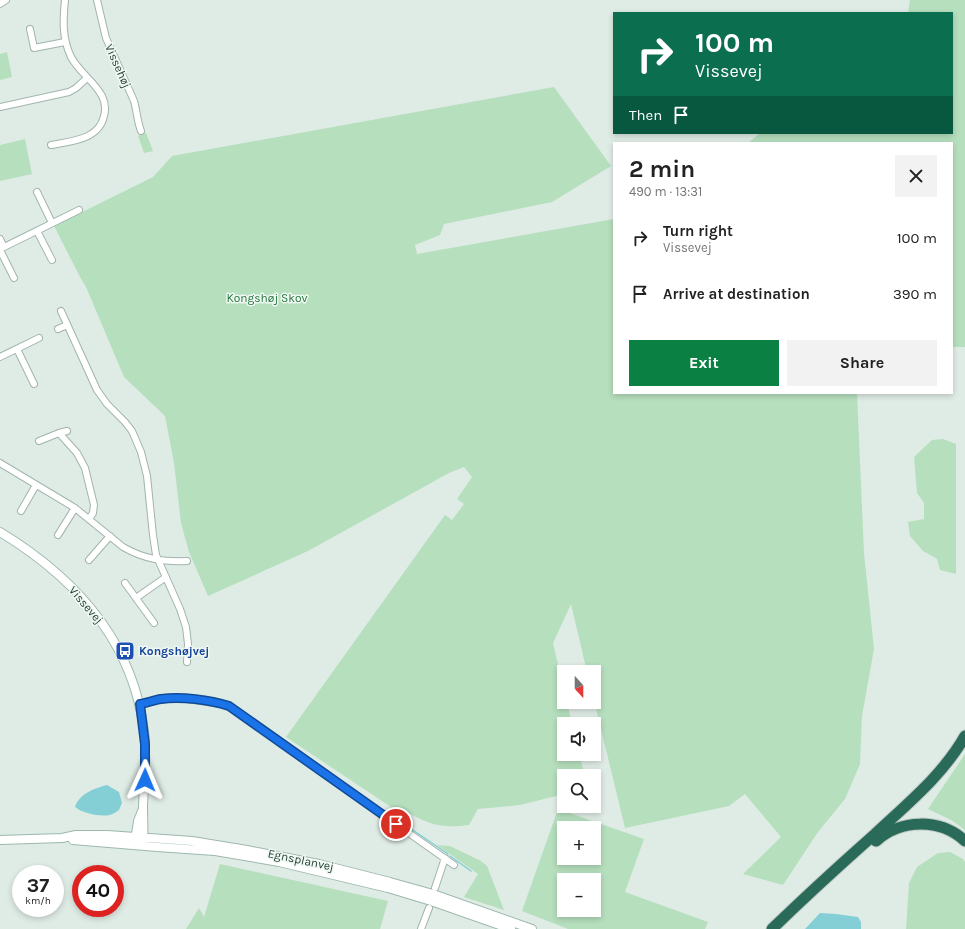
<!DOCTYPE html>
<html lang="en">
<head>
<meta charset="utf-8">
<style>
	:root { --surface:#fff; --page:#f2f2f2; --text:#222; --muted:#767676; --accent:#0b8043 }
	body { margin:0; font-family:Karla,sans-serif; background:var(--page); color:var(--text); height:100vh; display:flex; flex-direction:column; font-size:15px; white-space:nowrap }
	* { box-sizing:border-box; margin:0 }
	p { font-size:13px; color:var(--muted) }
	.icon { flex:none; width:22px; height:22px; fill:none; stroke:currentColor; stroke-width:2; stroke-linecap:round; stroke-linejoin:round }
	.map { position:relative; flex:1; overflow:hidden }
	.side { position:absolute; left:613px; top:142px; width:340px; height:252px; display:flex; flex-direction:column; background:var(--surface); border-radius:0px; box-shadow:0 2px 6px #0003 }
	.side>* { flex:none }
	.top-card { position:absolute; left:613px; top:12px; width:340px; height:122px; border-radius:0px; box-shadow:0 2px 6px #0003; background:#0b6e4f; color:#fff; overflow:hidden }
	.needle { width:26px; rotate:159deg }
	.fabs { position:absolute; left:557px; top:665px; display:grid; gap:8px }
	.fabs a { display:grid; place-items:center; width:44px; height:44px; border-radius:0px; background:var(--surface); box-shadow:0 2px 6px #0003; font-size:20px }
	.speed { position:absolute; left:12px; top:865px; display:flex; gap:8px; font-size:20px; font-weight:700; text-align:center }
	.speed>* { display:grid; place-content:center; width:52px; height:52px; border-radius:50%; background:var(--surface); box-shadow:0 2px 6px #0003; line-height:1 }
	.speed small { font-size:10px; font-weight:400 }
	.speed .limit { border:6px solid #d22; background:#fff; color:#111 }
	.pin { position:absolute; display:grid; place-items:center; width:34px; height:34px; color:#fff; margin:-17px; border:2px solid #fff; border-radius:50%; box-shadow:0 1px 4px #0007 }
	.me { position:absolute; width:44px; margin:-22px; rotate:1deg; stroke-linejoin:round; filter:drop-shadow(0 0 3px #0008) }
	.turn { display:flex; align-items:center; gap:14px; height:84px; padding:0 16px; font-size:18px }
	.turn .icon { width:52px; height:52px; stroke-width:2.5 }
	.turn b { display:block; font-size:28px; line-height:34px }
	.then { display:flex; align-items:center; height:38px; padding:0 16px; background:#0003; gap:8px; font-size:15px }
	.round { display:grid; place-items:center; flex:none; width:42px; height:42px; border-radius:0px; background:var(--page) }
	.head { display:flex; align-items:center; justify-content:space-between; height:68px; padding:0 16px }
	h1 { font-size:24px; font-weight:700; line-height:30px }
	.cta { display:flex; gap:8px; margin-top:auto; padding:8px 16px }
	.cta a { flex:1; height:46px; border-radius:0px; background:var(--accent); color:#fff; font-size:16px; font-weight:700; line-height:46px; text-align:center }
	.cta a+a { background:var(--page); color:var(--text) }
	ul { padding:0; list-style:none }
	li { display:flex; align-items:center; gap:12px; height:56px; padding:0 16px }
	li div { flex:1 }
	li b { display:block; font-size:15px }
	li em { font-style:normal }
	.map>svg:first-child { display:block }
	.green { fill:#b6dfbe; fill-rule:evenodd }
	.water { fill:#83cfd5 }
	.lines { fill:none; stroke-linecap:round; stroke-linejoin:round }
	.stream { stroke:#83cfd5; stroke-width:1.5 }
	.street-casing { stroke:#a2b4ac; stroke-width:8 }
	.secondary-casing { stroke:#9db8ac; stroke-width:10 }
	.highway-casing { stroke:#c0c9c6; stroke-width:13 }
	.street { stroke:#fff; stroke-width:6 }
	.secondary { stroke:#fff; stroke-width:8 }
	.highway { stroke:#296b58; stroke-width:11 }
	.route-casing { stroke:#114b97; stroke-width:10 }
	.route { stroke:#1a73e8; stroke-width:7 }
	.labels { text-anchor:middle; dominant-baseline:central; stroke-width:3; stroke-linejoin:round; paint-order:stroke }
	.street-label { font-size:12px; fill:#1f3d32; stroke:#f0f8f3 }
	.park-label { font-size:12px; fill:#26763e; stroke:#f0f8f3 }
	.transit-label { font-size:12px; font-weight:bold; fill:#164399; stroke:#f0f8f3; text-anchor:start }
</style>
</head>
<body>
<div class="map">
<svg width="965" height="929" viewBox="0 0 965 929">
	<rect width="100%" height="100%" fill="#dfece5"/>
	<!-- green -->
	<path class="green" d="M910,0H965V347H952V143H748L760,133H952V13H908Z
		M7,52L12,77L0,80V54Z
		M554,87L611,166L552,202L444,224L440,235L415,245L417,254L614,219V393H857L864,553L874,649L862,716L860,764L845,799L818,832L783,885L743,874L781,837L745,794L729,806L625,828L594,700V672H587L571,604L553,643L564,690V702H567L572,724H564V754H579L585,776H564V794L520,805L478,809L469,825C439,829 430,824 404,811L400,813L286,737L445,515L452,520L464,504L457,499L472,477L464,467L449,473L308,551L208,596L189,552L181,523L174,463L165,416L124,377L86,287L80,277L54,226L153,177L172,156Z
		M146,133L153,151L144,153L138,136Z
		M25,139L32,174L0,181V145Z
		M943,439L956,444V574L940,570L937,559L923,551L910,536L908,522L924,519V503L917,493L914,457L932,440Z
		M965,754V830L951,820L928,809Z
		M558,809L644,839L625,892L708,922L705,929H568L522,911ZM564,828H594V858H564ZM564,880H594V910H564Z
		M437,845L450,846L481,861L487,866L504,910L464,897L478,874Z
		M950,852L963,859L965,862V929H906L909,883L917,867L938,853Z
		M220,864L388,901L380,929H186L199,908L204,917Z"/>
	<!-- water -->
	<path class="water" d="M107,785L119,792L122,803L119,810C116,812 113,814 110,815C99,817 82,813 75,807C79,794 95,788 107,785Z
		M820,913L836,914L858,917L861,922V929H805Z"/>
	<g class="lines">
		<!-- stream -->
		<path class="stream" d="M404,824L448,854
			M450,856L471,871"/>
		<defs>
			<path id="street" d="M97,0L106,38L134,101C137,111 137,121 141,131
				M0,4L6,0
				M30,29L34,48L65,42
				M0,107L69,92L76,88L87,78
				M51,145C71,141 99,140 104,116C106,109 105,102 102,96C94,81 79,72 71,57C62,38 63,20 65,0
				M37,192L52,223
				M37,231L52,260
				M0,239L4,247
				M0,249L79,210
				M0,250L14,278
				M61,311L97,390L107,404L125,422L132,431L141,452L147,476L153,535L156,555L180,609L186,627L188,644L187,662
				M58,329L67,325
				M17,349L34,384
				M0,357L39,338
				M59,433L67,431
				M39,441L59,433L77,453L85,468L94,505L93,513L89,519
				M0,463L75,508L123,547C144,559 163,562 187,561
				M21,511L36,485
				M58,535L75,508
				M89,560L110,536
				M125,583L154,623
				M136,598L166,577
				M140,704L160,699L179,698L222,704L229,706L454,865
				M435,888L445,858
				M421,929L429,908"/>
			<path id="secondary" d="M0,532C74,577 133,641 144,731C147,756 144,781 143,806C143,819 144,830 143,843
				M0,840L62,838L76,835H107L192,841L247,850L319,864L390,882L433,894L532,929
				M73,840L157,847L215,851L279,862L388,888L431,901L511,929
				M135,841L138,821L142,811"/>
			<path id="highway" d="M876,841C901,819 940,818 965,841
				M772,929C806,896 840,865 875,834C907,804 943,775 965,736"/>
		</defs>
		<!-- street casing -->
		<use href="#street" class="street-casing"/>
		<!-- secondary casing -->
		<use href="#secondary" class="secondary-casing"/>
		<!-- highway casing -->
		<use href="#highway" class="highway-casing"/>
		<!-- street -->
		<use href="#street" class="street"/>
		<!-- secondary -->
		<use href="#secondary" class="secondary"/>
		<!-- highway -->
		<use href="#highway" class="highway"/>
	</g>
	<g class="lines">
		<defs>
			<path id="route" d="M145,780V744L140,704C147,703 154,700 161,699C181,696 210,700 229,706L396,824"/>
		</defs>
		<!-- route casing -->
		<use href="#route" class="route-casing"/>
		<!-- route -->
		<use href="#route" class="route"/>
	</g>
	<!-- icons -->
	<defs>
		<symbol id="bus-square" viewBox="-11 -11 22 22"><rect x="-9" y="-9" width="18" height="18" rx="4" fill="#1a4fb4" stroke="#f0f8f3"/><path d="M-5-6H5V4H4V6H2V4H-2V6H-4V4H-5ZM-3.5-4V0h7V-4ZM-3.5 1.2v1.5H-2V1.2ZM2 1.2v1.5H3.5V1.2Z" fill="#fff"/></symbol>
	</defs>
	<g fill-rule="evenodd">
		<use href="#bus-square" x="114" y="640" width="22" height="22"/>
	</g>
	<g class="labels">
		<!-- street labels -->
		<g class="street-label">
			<text transform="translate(118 66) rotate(66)">Vissehøj</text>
			<text transform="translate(86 605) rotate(49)">Vissevej</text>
			<text transform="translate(301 860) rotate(12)">Egnsplanvej</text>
		</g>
		<!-- park labels -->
		<g class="park-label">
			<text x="267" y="298">Kongshøj Skov</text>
		</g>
		<!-- transit labels -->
		<g class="transit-label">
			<text x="139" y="651">Kongshøjvej</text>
		</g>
	</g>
</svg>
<div class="fabs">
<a><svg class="needle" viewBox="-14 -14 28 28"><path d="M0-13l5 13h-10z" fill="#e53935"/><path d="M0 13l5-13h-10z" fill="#767676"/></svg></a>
<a><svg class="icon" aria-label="sound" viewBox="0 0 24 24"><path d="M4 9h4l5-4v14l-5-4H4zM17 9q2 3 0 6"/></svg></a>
<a><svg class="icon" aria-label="search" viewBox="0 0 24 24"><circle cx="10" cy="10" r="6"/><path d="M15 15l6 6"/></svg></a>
<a>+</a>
<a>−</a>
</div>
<div class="speed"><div>37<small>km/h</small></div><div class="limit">40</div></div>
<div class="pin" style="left:396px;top:824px;background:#d93025"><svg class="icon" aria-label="arrive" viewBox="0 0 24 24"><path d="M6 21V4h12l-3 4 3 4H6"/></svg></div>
<svg class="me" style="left:145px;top:780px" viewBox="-20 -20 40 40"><path d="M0-17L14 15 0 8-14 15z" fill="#1a73e8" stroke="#fff" stroke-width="4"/></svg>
<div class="top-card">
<div class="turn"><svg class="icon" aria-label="right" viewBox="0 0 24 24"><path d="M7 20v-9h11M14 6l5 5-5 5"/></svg><div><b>100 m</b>Vissevej</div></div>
<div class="then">Then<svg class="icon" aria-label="arrive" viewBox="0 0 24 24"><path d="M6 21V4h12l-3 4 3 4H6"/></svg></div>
</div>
<section class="side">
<div class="head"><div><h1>2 min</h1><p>490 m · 13:31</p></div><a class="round"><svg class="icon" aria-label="close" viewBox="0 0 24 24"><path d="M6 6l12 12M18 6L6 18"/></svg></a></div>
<ul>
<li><svg class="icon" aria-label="right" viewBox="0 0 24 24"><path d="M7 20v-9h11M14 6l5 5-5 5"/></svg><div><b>Turn right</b><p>Vissevej</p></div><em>100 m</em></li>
<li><svg class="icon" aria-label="arrive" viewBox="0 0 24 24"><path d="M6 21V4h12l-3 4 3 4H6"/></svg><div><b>Arrive at destination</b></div><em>390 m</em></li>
</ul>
<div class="cta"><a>Exit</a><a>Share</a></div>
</section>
</div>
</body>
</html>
